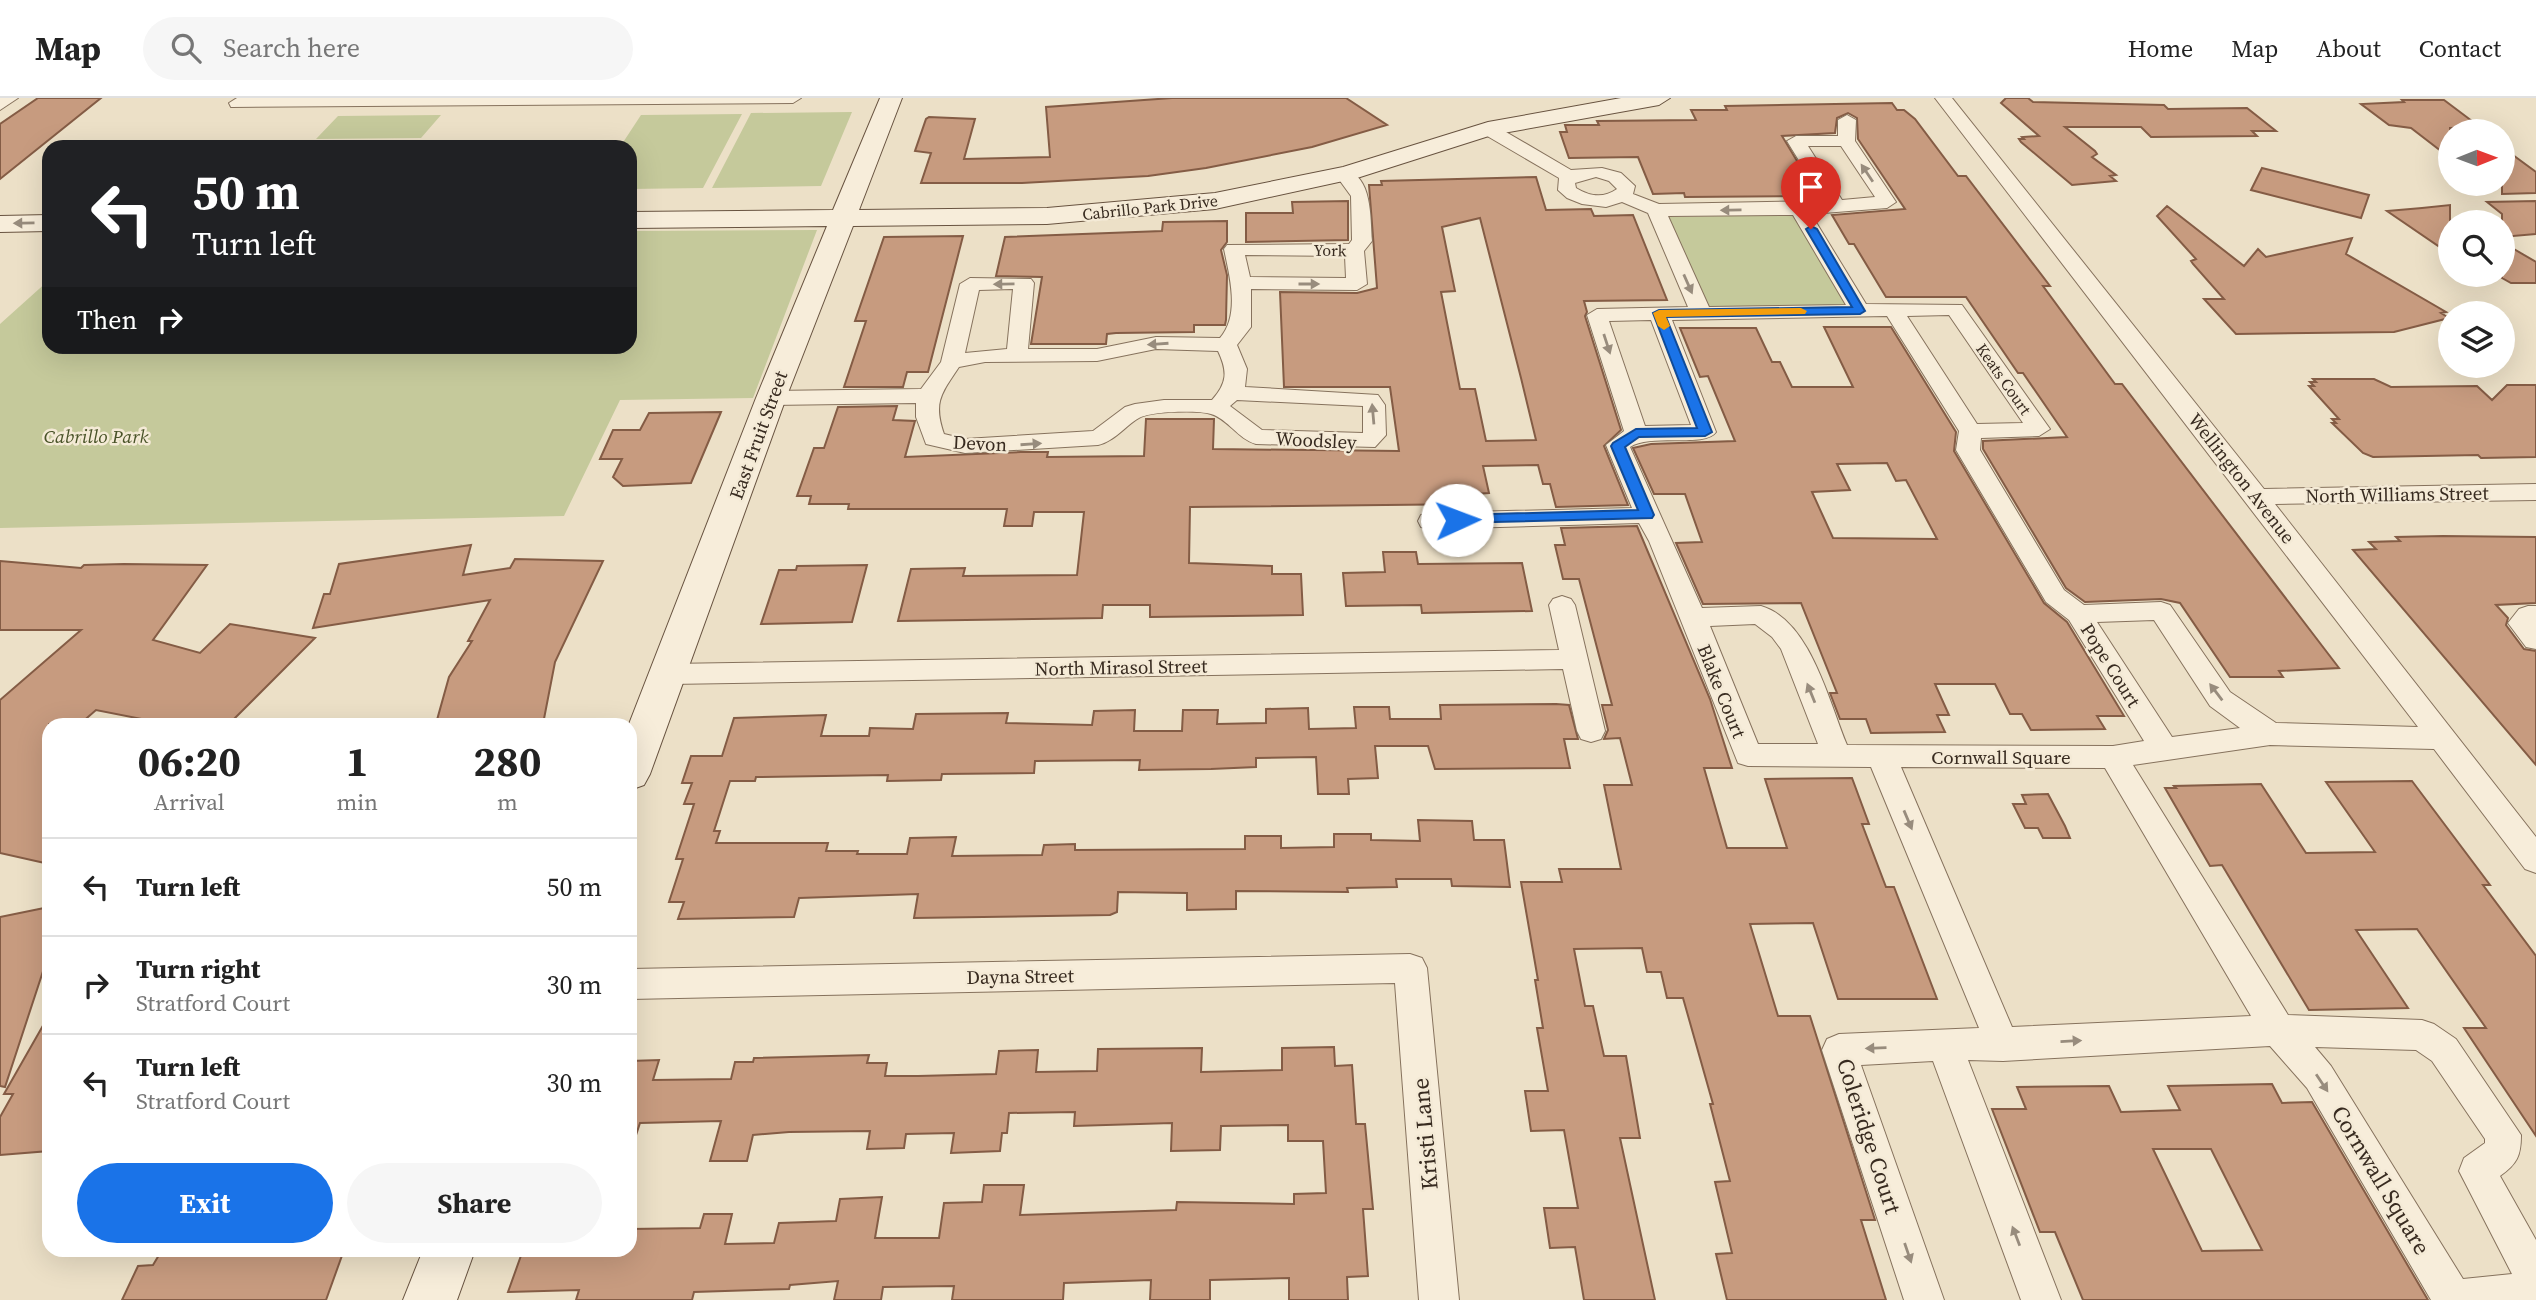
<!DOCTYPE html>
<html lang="en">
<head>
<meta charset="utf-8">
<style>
	:root { --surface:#fff; --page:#f6f6f6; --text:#222; --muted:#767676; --line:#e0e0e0; --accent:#1a73e8 }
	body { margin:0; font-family:"Source Serif 4",serif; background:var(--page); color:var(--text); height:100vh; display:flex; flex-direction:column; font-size:26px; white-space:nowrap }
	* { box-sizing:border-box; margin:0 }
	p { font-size:23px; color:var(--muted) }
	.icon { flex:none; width:38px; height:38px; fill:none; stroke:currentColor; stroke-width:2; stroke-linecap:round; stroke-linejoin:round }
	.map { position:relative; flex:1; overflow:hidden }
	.sheet { position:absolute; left:42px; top:620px; width:595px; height:539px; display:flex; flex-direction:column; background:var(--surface); border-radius:21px; box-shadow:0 7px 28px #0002 }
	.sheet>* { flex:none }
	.guide { position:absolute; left:42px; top:42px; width:595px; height:214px; border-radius:21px; box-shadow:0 7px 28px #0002; background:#202124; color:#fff; overflow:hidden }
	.needle { width:46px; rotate:89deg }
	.controls { position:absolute; left:2438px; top:21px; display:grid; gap:14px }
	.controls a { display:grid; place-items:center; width:77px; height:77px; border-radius:50%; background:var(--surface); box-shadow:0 7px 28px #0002; font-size:35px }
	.pin { position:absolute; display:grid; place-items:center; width:60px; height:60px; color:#fff; margin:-72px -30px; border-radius:50% 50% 50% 0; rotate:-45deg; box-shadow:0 0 7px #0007 }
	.pin .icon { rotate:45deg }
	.me { position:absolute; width:77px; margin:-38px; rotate:88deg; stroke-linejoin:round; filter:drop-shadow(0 0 5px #0008) }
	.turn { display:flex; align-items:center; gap:24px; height:147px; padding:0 35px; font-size:32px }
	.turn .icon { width:91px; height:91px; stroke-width:2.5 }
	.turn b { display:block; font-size:49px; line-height:60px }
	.then { display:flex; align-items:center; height:66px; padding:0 35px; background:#0003; gap:14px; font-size:26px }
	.eta { display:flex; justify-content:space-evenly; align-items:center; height:119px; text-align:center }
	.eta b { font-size:42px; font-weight:700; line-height:49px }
	.button { display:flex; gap:14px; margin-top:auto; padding:14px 35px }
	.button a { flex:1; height:80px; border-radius:42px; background:var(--accent); color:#fff; font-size:28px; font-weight:700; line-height:80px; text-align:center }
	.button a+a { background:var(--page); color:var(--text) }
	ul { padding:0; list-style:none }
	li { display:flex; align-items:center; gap:21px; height:98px; padding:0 35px; border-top:2px solid var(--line) }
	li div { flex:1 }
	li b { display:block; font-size:26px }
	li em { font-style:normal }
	header { display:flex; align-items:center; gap:42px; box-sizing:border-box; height:98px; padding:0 35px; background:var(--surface); border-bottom:2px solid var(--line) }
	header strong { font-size:33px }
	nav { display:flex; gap:38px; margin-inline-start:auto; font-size:24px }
	.search { width:490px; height:63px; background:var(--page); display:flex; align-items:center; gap:18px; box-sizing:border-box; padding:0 24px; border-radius:38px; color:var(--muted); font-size:26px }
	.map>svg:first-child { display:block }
	.green { fill:#c5c99b }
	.building { fill:#c79b7f; stroke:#845c45; stroke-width:2; fill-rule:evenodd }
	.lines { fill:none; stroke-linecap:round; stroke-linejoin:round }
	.street-casing { stroke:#86725d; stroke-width:2 }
	.secondary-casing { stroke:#685340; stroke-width:2 }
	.street { fill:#f7edda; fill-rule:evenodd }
	.secondary { fill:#f7edda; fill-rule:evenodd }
	.oneway { fill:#988c7d }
	.route { fill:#1a73e8; stroke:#114b97; stroke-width:2 }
	.slow { fill:#f59e0b }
	.labels { text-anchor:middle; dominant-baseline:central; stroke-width:5; stroke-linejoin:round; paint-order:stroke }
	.far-street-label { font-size:16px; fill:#382b20; stroke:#f4ead6 }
	.street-label { font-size:19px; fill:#382b20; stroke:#f4ead6 }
	.park-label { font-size:19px; font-style:italic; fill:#495328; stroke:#f4ead6 }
	.near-street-label { font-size:23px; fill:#382b20; stroke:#f4ead6 }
</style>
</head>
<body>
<header>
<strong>Map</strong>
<div class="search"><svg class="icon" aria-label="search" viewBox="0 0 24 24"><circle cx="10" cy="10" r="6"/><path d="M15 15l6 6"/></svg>Search here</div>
<nav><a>Home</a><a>Map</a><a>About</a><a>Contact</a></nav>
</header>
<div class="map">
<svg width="2536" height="1202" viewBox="0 0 2536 1202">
	<rect width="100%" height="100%" fill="#ece0c7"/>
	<!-- green -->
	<path class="green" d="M852,14L821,88L712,90L751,15Z
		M742,16L703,90L630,91V49H620L641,17Z
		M441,17L421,40L316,41L338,18Z
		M418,43L412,49H308L313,44Z
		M1794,117L1849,210L1705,212L1664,119Z
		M817,132L753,300L620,302L564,418L0,430V226L49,182V248H630V133Z"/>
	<!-- building -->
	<path class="building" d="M38,0H101L0,81V26Z
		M1172,0H1346L1387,27L1312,49L1206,70L1148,78L1022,85H921L931,55L915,53L926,21L929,19L975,21L964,61L1050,59L1046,9Z
		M2006,0H2028L2033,4L2164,7L2168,11L2247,10L2276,33H2252L2257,38L2151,39L2141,29H2065L2095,53L2097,56L2092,59L2116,77L2110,78L2116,83L2072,87L2021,44L2019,41H2024L2022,39L2039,38L2001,5Z
		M2402,2H2444L2480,29L2450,30V60L2411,30L2389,27L2361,6L2404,4Z
		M1892,5L1897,12H1904L1915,21L1958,78H1966L2050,188H2043L2115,286H2122L2339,570L2279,573L2283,579H2230L2180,505L2161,501L2085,504L2066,490L1983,351V343L2067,339L2023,275H2018L1966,199H1886L1854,146H1849L1832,117L1905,111L1858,41L1857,20L1848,15L1837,20L1835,35L1782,38L1818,98L1685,99L1684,95L1653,96L1638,59L1569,60L1560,34H1567L1565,27H1599L1597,23L1696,22L1691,12H1727L1725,8Z
		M2502,49L2536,74V95L2502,96Z
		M2262,70L2369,97L2361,120L2251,92Z
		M1536,79L1546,112L1591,111L1594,118L1633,117L1667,202L1584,203L1587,214L1585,218L1621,332L1604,348L1628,407L1556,409L1550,386H1543L1538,367L1483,368L1489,395L1475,396L1477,406L1190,409L1189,465L1272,468V476H1301L1303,517L1150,519V507H1103L1102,520L898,523L911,471L965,470L963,478L1077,477L1084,414H1034L1032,428H1004L1007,411H848L849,406H809L811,398H797L814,350H824L838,309L897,308L893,322L915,323L905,359L1021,354H1048L1047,359L1144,358L1146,321H1214L1213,351L1399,353L1390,289H1284L1280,194L1357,195L1377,190L1369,87H1382L1381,83ZM1480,120L1521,280L1536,342L1486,343L1475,291H1460L1441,194L1455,193L1442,129Z
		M1348,103V142L1246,144V115H1293L1292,104Z
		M2536,103V136L2502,139V116L2487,104Z
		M2450,107V156L2387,113L2422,110Z
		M2167,108L2244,168L2258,151L2266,159L2352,140L2346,156L2446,214L2441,215L2449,220L2394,234L2236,236L2204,201H2224L2193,166L2191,163L2196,161L2157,118Z
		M1227,123V144L1221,152L1227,177L1226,222L1225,227H1194V234L1116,235L1107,236L1106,246H1031L1042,179L996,178L1005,139L1162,133L1163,124Z
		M963,138L928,274H907L903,289H844L866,223H855L884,139Z
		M2502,144L2536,164V185H2511L2502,180Z
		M1824,229H1891L1956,334L1954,353L2044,505L2067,524L2124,618H2097L2105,631L2031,632L2022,616H2010L1995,586H1935L1949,617H1937L1945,634L1871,635L1866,621H1840L1830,595H1837L1801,505L1703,506L1676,445L1702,444L1685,396H1654L1633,350L1651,346L1735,343L1708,278L1700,279L1680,230H1756L1772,264H1780L1792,289H1853ZM1887,365L1896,383L1906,382L1937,441L1833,440L1812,394L1850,392L1837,366Z
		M2313,281H2374L2391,289L2477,288L2492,302L2507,287H2536V359L2481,360L2478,357L2373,359L2363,355L2332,325H2336L2332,321H2339L2309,288H2314L2310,284H2316Z
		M721,314L691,385L623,388L613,379L622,361H600L613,332H640L649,315Z
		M1637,428L1710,601L1732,670H1704L1727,750H1787L1765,681L1852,680L1869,726H1862L1886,789H1894L1937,901H1838L1813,825L1750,826L1778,918H1810L1875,1122H1861L1886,1202H1727L1716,1156L1732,1155L1715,1084L1730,1083L1710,1006H1713L1683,900H1667L1661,874H1647L1642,850L1574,851L1585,908H1593L1604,958H1626L1640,1040H1620L1655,1202H1584L1575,1149L1550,1150L1544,1110H1578L1564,1032L1531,1033L1525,993H1548L1537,930H1543L1535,882H1538L1521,784H1562L1559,771H1621L1604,687H1632L1620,640L1604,641L1608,632L1602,607H1612L1579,481H1563L1555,447H1565L1561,430Z
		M2443,438L2536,439V505L2496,507L2508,520L2506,527L2524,551L2536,553V667L2353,452L2376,451L2369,444L2400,443L2396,439Z
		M471,447L463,477L510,470L515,461L603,463L555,564L543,626H448L449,621L437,622L449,579L472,543H468L490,502L313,530L324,496H330L339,466Z
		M1383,454H1416L1418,466L1522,465L1532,513L1422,515L1421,507L1346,508L1343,475L1385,474Z
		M0,463L81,470L84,467L124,466L207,467L153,542L200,555L230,526L315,540L229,626H167L96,612L80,626H49V766L0,755V602L81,532H0Z
		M867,467L852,524L761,526L779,472H796L797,468Z
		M1556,606L1569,607L1578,641H1564L1570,670L1435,671L1428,648H1375L1378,680L1348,681L1349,696H1318L1316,659L1256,660V669L1211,671L1139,672L1140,662L1035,663L1034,675L942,676L941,682L887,683L888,677L756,679L755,683H730L714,733H720L716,745H828L826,753H858L857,756H907L910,740L956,739L952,758L1042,757L1044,747L1075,746V752L1245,751V738H1281V750L1334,749V736H1371V742L1420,743L1418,722L1472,723L1474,742H1504L1510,789L1452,788L1451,781H1396L1397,789L1347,790L1348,794L1236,793V811L1187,812V795L1118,794L1117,814L1110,817L914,820L918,796L799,800L794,819L678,821L684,804H669L683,761H676L694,706H684L692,685H682L691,658H722L734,620L826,617L821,638H869L870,630L913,631L916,616L1008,615L1006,625L1092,627L1094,613L1135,612L1134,633H1182L1183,612H1218L1217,626L1266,625V611L1308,610L1309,631L1356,630L1354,609H1389L1390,621H1441L1440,607Z
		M2412,683L2490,787H2483L2536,858V1038L2464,930H2486L2417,831L2356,832L2408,910L2309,912L2222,767L2210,768L2165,690H2176L2174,688L2261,686L2306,755L2375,754L2326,684Z
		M2048,696L2065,728L2070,740H2043L2038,730H2025L2013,706H2026L2022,697Z
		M49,809V855L5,989L0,988V819Z
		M49,917V1053L0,1057V1019L13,996H4Z
		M1334,949L1335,968L1352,967L1356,1026H1365L1373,1111H1363L1368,1178L1347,1179L1348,1202H1289V1180L1210,1182V1202H1150L1151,1182L1064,1185L1063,1202H952L954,1188L883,1189L881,1202H834L838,1183L790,1187L789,1191L694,1194L692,1202H576L579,1192L508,1194L523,1152H630V1131L700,1130L704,1116H732L725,1146L774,1145L779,1125L836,1123L840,1101L882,1099L875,1140H939L944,1105L982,1104L984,1087H1024L1020,1117L1176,1112L1177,1104L1294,1106V1096L1326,1095L1323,1043H1288V1027L1221,1028L1220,1052L1171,1053L1172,1025L1074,1028L1075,1014L1009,1015L1007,1035H1002L1000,1053L951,1055L954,1035L906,1036L904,1050L867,1051L870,1033L789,1034L753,1037L747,1063H710L721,1023L640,1025L636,1037L630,1036V963L659,962L653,982L731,981L735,964H753L754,960L869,957L867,965H887L885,978H918L996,976L999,953L1038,952L1036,974L1097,973L1098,951L1202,950L1201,974L1282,972V950Z
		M2272,986L2282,1005L2312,1004L2428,1202H2083L2055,1134H2040L1992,1011H2026L2017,989L2109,988L2121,1014L2180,1012L2168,988ZM2153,1051H2211L2262,1152L2202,1153Z
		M162,1152H344L326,1202H122L138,1168L153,1167Z"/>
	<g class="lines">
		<defs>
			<path id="street" d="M0,0H18L0,12Z
				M237,0H801L793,5L231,9L229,5Z
				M1935,0H1952L2264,391L2536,386V402L2275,406L2536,739V775L2525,771L2434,651L2270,647L2133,667L2288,917L2422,922L2434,926L2456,941L2521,1037C2521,1058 2517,1066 2500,1078L2536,1142V1202H2431L2307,990L2270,948L2003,963L1968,962L2061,1202H2021L1933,963L1861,967L1944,1202H1904L1822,952L1827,941L1839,936L1979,930L1871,669L1748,668L1738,665L1649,443L1639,425L1430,431L1421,429L1418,423L1421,417L1430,415L1632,410L1606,347L1624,333L1587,217L1597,211L1688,209L1648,115L1622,104L1606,109L1582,106L1567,100L1558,92L1559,80L1482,35L1479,31L1482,27H1494L1571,72L1602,70L1621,75L1635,88L1633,96L1659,106L1824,103L1787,43L1796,38H1838V22L1847,17L1856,22L1855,43L1896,104L1887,110L1811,116L1866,206L1962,207L2050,331L2039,338L1981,340L1980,352L2064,492L2084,507L2161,504L2170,507L2230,594L2276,625L2418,629ZM1808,48H1841L1875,99L1842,102ZM1596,79L1609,83L1617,91C1603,101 1589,98 1576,90L1575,85ZM1793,117L1846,207L1709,209L1668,118ZM1949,217L2023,325L1977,326L1907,218ZM1887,218L1959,333L1956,352L2046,504L2069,522L2144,643L2113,648L1847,647C1829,604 1810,522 1761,508L1702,510L1630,349C1651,335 1705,350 1716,334L1672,222ZM1651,222L1691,327L1645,328L1609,223ZM2154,522L2210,608L2240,630L2172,639L2097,524ZM1755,526L1772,539L1781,551L1818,646H1758L1710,528ZM1901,669L2105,670L2251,918L2012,929ZM2315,949L2416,952L2432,963L2485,1041V1045L2464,1060L2459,1073L2512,1176L2463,1181L2331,968Z
				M1344,71C1373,78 1370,120 1372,143L1364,153L1367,186L1357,192L1251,191V229L1237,247L1247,271L1245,289L1378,297L1385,307L1386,337L1375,349L1256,346C1238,341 1228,321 1211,316C1198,312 1151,313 1139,320C1125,328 1115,343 1098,347L965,355L926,346L916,319V305L771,307L760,300L771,293L921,291L941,264L960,186L970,180L1031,181L1034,185L1028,251H1097L1156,239L1220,240C1240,217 1230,180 1224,151L1227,147L1349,146L1352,142L1351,98L1335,76ZM1245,157L1345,158L1346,180L1250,179ZM1013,191L1007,251L965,255L979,192ZM1156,251L1218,253C1228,274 1227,285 1212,302H1164L1135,306L1125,309L1093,333L965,341L944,336C933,304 941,296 959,269L985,264L1097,263ZM1237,302L1363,308V335L1262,332L1230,308Z
				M1562,498L1571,501L1575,507L1605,633L1601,641L1591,644L1581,641L1577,633L1563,571L670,586L660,583L656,576L660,569L670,566L1559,552L1549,507L1553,501Z
				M2528,508H2536V551L2526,549L2508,525L2519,511Z
				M1410,856L1422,860L1427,870L1459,1202H1419L1395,885L630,901V871Z"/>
			<path id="secondary" d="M880,0H902L859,112L1047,110L1215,95L1343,69L1488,24L1621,0H1670L1659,7L1492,37L1357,80L1215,111L1047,126L853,128L786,300L650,676L644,687L630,692L629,626L756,300L827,128L630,130V114L833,112Z
				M49,117V133L0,134V118Z
				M423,1152H475L457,1202H403Z"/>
		</defs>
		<!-- street casing -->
		<use href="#street" class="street-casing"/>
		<!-- secondary casing -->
		<use href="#secondary" class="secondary-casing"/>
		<!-- street -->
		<use href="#street" class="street"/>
		<!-- secondary -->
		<use href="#secondary" class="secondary"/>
	</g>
	<!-- one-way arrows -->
	<defs><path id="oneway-solid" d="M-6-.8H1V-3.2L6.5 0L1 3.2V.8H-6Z" transform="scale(1.75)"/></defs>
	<g class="oneway">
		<use href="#oneway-solid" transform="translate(1867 75) rotate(-124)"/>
		<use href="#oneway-solid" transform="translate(1731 112) rotate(179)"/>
		<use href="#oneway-solid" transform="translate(24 125) rotate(179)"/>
		<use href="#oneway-solid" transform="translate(1004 186) rotate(179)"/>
		<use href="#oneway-solid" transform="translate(1309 186)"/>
		<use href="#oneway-solid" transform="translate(1688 186) rotate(66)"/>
		<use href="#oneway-solid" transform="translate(1158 246) rotate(176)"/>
		<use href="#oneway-solid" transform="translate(1607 246) rotate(72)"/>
		<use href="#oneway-solid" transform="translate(1373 316) rotate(-95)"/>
		<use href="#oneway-solid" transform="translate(1031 346) rotate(-4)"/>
		<use href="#oneway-solid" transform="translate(2216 594) rotate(-127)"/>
		<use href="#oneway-solid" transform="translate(1811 595) rotate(-112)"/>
		<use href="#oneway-solid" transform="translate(1908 722) rotate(67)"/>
		<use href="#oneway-solid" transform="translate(2071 943) rotate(-3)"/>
		<use href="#oneway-solid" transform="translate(1876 950) rotate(178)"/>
		<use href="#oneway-solid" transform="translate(2322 985) rotate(56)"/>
		<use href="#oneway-solid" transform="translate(2016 1138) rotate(-111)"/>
		<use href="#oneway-solid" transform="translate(1908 1155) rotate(71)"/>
	</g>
	<!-- route -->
	<path class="route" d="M1811,128L1817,131L1865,213L1860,216L1666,219L1712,334L1705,338L1639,339L1625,349L1654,417L1652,420L1452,425L1450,422L1457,417L1638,412L1611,348L1613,345L1636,331L1697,330L1653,215L1659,212L1852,209L1806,131Z"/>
	<!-- slow -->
	<path class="slow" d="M1801,210L1807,213L1805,216L1666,219L1670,228L1664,232L1658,228L1653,215L1659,212Z"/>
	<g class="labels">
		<!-- far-street labels -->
		<g class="far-street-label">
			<text transform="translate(1150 109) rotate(-6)">Cabrillo Park Drive</text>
			<text transform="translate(1330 152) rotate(1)">York</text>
			<text transform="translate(2004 281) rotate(55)">Keats Court</text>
		</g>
		<!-- street labels -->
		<g class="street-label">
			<text transform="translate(758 337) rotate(-70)">East Fruit Street</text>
			<text transform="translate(1316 342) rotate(3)">Woodsley</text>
			<text transform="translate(980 345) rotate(3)">Devon</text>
			<text transform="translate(2242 380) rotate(52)">Wellington Avenue</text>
			<text transform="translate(2397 396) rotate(-1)">North Williams Street</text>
			<text transform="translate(2111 567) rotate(58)">Pope Court</text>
			<text transform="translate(1121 569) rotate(-1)">North Mirasol Street</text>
			<text transform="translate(1722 593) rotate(68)">Blake Court</text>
			<text x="2001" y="659">Cornwall Square</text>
			<text transform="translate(1020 878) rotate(-1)">Dayna Street</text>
		</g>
		<!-- park labels -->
		<g class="park-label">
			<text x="96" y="338">Cabrillo Park</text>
		</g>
		<!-- near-street labels -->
		<g class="near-street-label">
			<text transform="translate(1425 1036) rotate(-95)">Kristi Lane</text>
			<text transform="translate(1869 1038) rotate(72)">Coleridge Court</text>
			<text transform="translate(2381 1082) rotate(59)">Cornwall Square</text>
		</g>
	</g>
</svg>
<div class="controls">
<a><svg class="needle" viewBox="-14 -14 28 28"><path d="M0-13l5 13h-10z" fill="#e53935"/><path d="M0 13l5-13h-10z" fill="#767676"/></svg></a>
<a><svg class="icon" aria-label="search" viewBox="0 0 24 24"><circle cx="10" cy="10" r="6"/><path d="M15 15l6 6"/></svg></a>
<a><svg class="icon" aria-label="layers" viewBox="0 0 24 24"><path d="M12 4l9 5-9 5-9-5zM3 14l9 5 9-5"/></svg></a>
</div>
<div class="pin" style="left:1811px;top:131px;background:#d93025"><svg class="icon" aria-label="arrive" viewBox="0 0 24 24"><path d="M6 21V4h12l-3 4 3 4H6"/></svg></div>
<svg class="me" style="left:1457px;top:422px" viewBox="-20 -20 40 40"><circle r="19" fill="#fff"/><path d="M0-13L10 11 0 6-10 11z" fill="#1a73e8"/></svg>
<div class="guide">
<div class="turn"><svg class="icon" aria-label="left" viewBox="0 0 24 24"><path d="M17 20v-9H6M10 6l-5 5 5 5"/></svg><div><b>50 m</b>Turn left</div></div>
<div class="then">Then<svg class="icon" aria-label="right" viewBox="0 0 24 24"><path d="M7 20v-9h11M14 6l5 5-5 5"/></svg></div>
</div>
<section class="sheet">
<div class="eta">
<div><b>06:20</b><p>Arrival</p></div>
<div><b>1</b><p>min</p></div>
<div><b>280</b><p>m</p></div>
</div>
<ul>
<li><svg class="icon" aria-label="left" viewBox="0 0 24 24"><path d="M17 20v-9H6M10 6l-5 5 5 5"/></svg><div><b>Turn left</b></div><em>50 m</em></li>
<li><svg class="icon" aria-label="right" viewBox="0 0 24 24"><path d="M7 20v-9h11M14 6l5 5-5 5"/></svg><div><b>Turn right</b><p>Stratford Court</p></div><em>30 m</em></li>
<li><svg class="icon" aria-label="left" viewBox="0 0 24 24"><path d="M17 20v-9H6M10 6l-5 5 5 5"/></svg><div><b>Turn left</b><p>Stratford Court</p></div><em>30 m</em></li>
</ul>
<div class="button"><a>Exit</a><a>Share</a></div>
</section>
</div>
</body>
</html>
